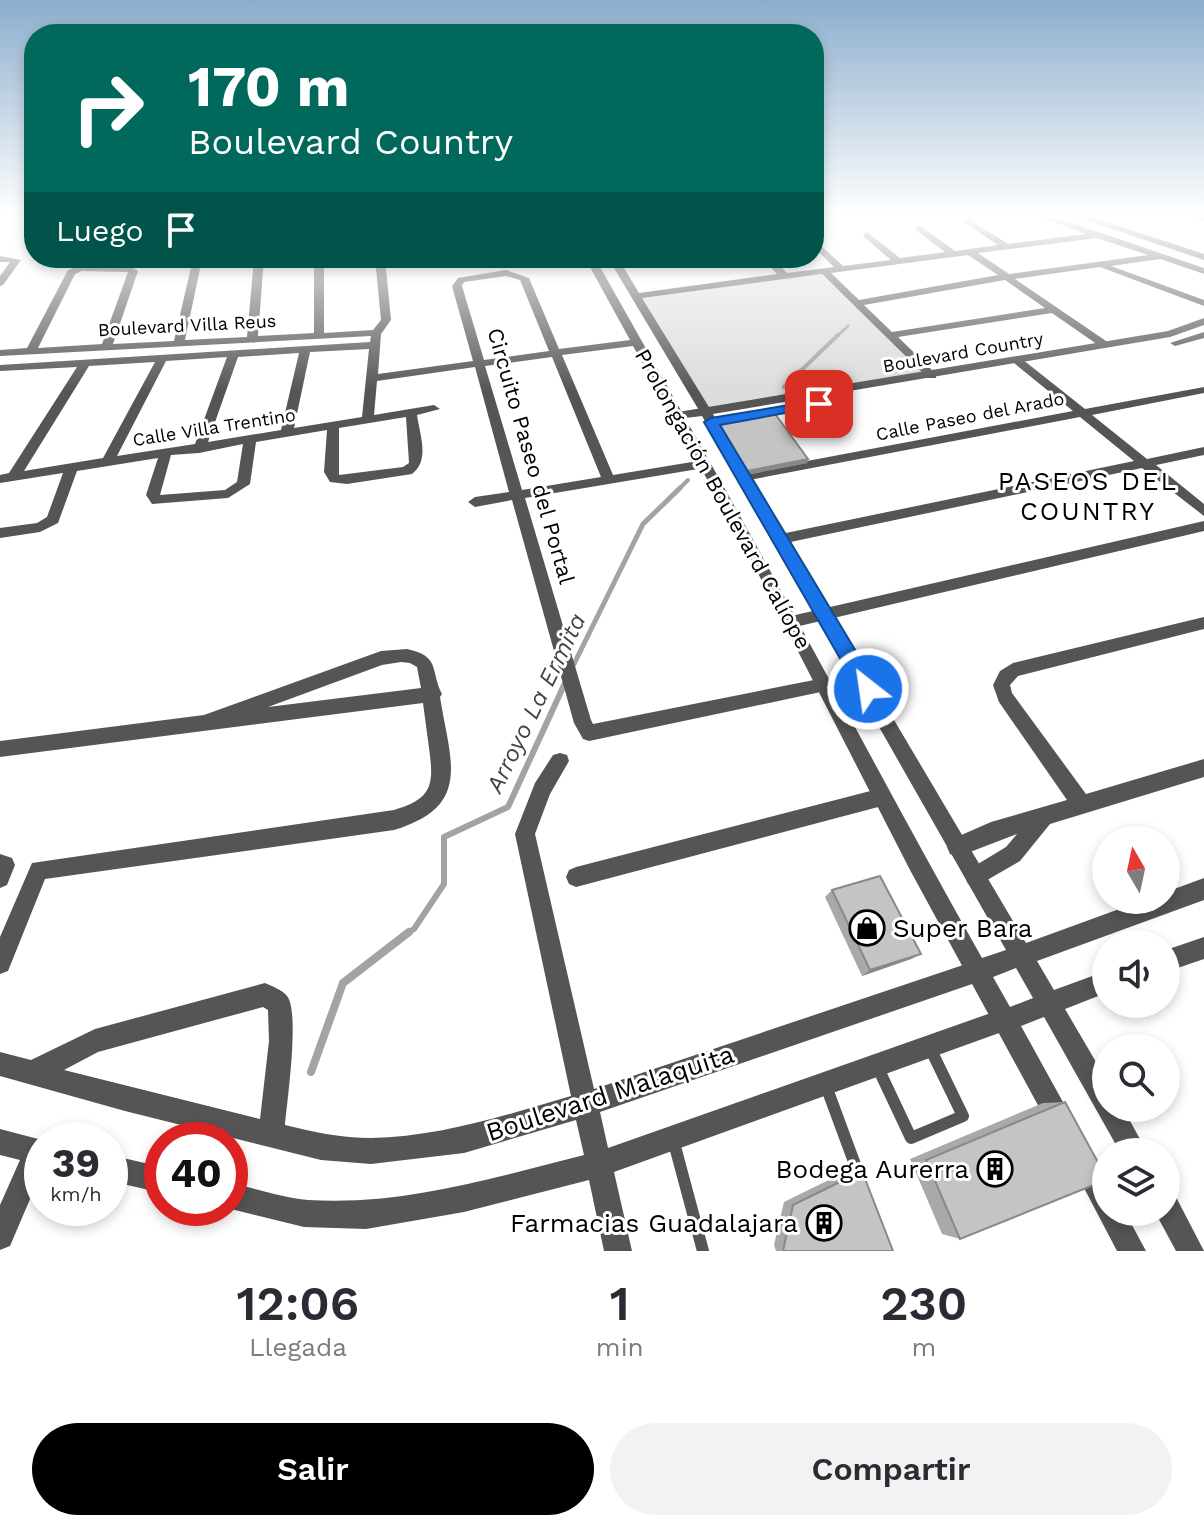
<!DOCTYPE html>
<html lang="es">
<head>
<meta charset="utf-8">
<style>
	:root { --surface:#fff; --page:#f2f2f3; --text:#2b2b33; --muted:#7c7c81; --accent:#000 }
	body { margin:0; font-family:"Work Sans",sans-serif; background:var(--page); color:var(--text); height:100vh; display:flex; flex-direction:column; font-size:30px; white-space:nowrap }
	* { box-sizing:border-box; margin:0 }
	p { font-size:26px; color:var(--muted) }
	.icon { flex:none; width:44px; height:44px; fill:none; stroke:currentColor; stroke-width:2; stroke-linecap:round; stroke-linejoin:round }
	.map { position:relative; height:1251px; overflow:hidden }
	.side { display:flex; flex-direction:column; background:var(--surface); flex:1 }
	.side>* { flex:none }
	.hud { position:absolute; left:24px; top:24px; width:800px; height:244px; border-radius:32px; box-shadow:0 4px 12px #0003; background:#00695c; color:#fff; overflow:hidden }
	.needle { width:52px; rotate:351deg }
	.fabs { position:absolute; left:1092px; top:826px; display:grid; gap:16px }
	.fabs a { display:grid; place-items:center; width:88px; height:88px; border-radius:50%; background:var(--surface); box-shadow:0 4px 12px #0003; font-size:40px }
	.speed { position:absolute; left:24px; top:1122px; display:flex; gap:16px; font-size:40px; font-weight:700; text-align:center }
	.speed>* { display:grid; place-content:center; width:104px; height:104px; border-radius:50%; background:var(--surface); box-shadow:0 4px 12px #0003; line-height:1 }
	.speed small { font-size:20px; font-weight:400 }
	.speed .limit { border:12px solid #d22; background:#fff; color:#111 }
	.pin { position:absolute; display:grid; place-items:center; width:68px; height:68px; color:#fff; margin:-34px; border-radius:16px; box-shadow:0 4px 12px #0006 }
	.me { position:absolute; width:88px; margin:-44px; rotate:330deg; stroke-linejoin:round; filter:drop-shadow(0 0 6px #0008) }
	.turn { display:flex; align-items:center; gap:28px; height:168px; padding:0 32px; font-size:36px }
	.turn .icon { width:104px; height:104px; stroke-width:2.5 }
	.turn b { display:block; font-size:56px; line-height:68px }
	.then { display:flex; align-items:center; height:76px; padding:0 32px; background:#0003; gap:16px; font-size:30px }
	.eta { display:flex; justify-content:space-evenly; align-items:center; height:136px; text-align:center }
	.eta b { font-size:48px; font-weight:600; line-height:56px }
	.cta { display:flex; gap:16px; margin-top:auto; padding:16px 32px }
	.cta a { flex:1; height:92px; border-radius:48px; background:var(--accent); color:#fff; font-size:32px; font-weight:600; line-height:92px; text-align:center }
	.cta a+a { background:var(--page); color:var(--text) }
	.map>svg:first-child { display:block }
	.green { fill:#dcdcdc }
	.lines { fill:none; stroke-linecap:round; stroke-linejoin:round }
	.stream-far4 { stroke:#a3a3a3; stroke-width:3 }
	.stream-far3 { stroke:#a3a3a3; stroke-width:4 }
	.stream-far2 { stroke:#a3a3a3; stroke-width:5 }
	.stream-far1 { stroke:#a3a3a3; stroke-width:6 }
	.stream { stroke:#a3a3a3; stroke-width:8 }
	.service { stroke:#555; stroke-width:12 }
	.minor { fill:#555; fill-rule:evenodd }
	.tertiary { fill:#555; fill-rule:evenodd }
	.secondary { fill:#222; fill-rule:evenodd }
	.wall { fill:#a9a9a9 }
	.shaded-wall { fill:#898989 }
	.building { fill:#c4c4c4; stroke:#898989; stroke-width:2 }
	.route { fill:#1a73e8; stroke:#114b97; stroke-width:2 }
	.labels { text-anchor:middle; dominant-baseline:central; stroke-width:6; stroke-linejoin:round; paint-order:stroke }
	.far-street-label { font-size:18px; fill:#000; stroke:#fff }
	.street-label { font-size:22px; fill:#000; stroke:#fff }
	.water-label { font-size:24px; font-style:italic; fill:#444; stroke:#fff }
	.quarter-label { font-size:26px; letter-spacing:2px; fill:#000; stroke:#fff }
	.near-poi-label { font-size:26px; fill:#000; stroke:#fff; text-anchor:end }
	.near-street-label { font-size:26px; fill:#000; stroke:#fff }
</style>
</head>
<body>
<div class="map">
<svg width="1204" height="1251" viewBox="0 0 1204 1251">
	<rect width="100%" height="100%" fill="#fff"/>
	<!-- green -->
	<path class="green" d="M821,274L926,374L709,409L641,298Z"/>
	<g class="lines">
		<!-- stream-far4 -->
		<path class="stream-far4" d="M836,337L848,326"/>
		<!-- stream-far3 -->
		<path class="stream-far3" d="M784,387L838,335
			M678,490L688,480"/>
		<!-- stream-far2 -->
		<path class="stream-far2" d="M572,668L643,524L680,488
			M564,685L566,681"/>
		<!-- stream-far1 -->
		<path class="stream-far1" d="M405,934L414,929L444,884V837L508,807L565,683"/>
		<!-- stream -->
		<path class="stream" d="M311,1072L343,983L409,932"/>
		<!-- service -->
		<path class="service" d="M878,1068L911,1138L963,1116L930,1048
			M826,1086L860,1178
			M673,1139L703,1251"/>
		<!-- minor -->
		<path class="minor" d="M1038,216H1051L1204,268V274L1160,259L1111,266L1204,300V306L1100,267L1015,279L1109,343V347H1101L1052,313L898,337L936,374V378H928L822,274L642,298L712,412L706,416L700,412L608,258H618L639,293L777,274L762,258H772L787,273L834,267L814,247V239L843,266L891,260L864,237L863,235L867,232L900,258L945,252L916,230L915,228L919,225L955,251L998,245L964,222V218H967L1008,244L1086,234ZM1097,238L1148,255L1009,274L978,253ZM968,255L998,275L859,300L831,273ZM1005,280L1045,308L892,332L864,305Z
			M1074,216H1088L1204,254V260Z
			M0,256L21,260L3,285L0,286V276L10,262H0Z
			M197,258H208L201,264L185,340L247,337L254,258H264L258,336L314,333V258H324V333L373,330L381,320L375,258H385L391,320L381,334L378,374L473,361L452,286L458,278L506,270L529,278L559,349L630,340L585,258H595L684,416L678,420L674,419L633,346L562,355L613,475L704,460L710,464L704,468L525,498L591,720L593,724L824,678L830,680L833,685L830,690L589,741L583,739L574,723L512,500L475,507L468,502L475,497L509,492L475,367L377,381L374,415L434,405L440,409L417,415C420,436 430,460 412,474L347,484L330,482L324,472L327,430L256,442L250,484L228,498L152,504L146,495L158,458L77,471L58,523L40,532L0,538V528L37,523L47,517L63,473L0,483V475L9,473L77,367L0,371V365L370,342L371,336L0,356V350L27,348L68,270L81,265H128L138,271L113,344L174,341L192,263ZM82,271L128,272L102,344L38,348L75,274ZM506,276L520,280L549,351L484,360L462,286L464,282ZM369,349L362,417L294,428L310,352ZM299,353L281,430L208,442L238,357ZM227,357L195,444L117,456L166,361ZM552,357L601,477L522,490L485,366ZM155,362L103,458L24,471L89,366ZM406,417L409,463L403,467L339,475V428ZM243,444L237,482L225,490L160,495L171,455L199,453Z
			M1014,359H1022L1085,409L1204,387V393L1092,415L1147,459L1204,447V455L1156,465L1204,504V516L1142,468L781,544L774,539L781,534L1134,461L1080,417L744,481L737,477L744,473L1073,411L1014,363Z
			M1204,521V531L791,628L785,626L783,622L785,618L791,616Z
			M1204,617V629L1018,676L1010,685L1012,693L1086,794L1204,759V777L1050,824L1020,861L975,887L968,884L965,877L968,870L1006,847L1017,834L957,857L950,854L947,847L950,840L991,822L1067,800L999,702L993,685L1000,671L1013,663Z
			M407,649C441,656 430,671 442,694L440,697C450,761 473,806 394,830L45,879L8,971L0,974V937L32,863L394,810C433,799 434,784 429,748C427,733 425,718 423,703L0,757V741L204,715L381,651ZM401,662L410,663L417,667L421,688L268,707L382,665Z
			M560,753L567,755L569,761L550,794L535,834L594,1089L978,960L986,963L989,971L986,979L978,982L600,1112L608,1148L1005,1008L1013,1012L1017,1020L1013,1028L614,1172L632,1251H604L589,1180L464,1212L366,1229L304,1227L227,1208H230V1183C255,1188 282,1198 308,1200C402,1206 493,1178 584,1155L576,1120L464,1153L371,1164L321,1160L125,1111L0,1076V1052L31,1060L95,1029L265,983C272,986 282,990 287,996C300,1011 287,1102 285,1125C313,1132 342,1138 371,1138C439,1137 506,1115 571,1096L515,834L535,783L553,755ZM263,1007L268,1010L269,1041L260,1119L64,1070L98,1052Z
			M882,788L889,791L892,797L889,803L882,806L576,887L569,884L566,877L569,870L576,867Z
			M0,854L12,858L15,865L7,885L0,888Z
			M0,1129L42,1140V1171L10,1246L0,1250V1205L20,1160L0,1155Z
			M110,1155L162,1167V1193L110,1181Z"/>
		<!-- tertiary -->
		<path class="tertiary" d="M1204,318V325L1170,337L713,414L1026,943L1144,900H1166V892L1204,878V900L1037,961L1054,990L1106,971V993L1065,1009L1106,1079V1108H1123L1147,1152H1120L1044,1017L1021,1026L1074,1122L1070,1131L1061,1135L1052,1131L910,870L743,544L672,416L678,412L1168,331ZM702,416L1006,950L982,958C881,779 787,597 685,418ZM1016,968L1033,998L1010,1007L993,977Z
			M1204,332V338L1175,346L1170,343Z
			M1204,937V959L1166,972V950Z
			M1086,1154C1110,1164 1106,1190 1106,1212H1125L1146,1251H1117L1073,1167L1077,1158Z
			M1166,1193L1176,1197L1204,1251H1176L1155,1212H1166Z"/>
		<!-- secondary -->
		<path class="secondary" d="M1193,216H1204V221L1194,218Z"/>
	</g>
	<!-- wall -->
	<path class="wall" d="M717,421L808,459L807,463L746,475L716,425Z
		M832,890L921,954L911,959L862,976L825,897Z
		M1065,1102L960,1239L942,1234L910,1159L1043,1103Z
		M849,1170L862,1171L893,1251H776L774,1245L784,1202Z"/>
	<!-- shaded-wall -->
	<path class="shaded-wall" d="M808,459L807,463L746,475L747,471Z
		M921,954L911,959L862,976L870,970Z"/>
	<!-- building -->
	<path class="building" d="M773,411L808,459L747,471L717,421Z
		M880,876L921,954L870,970L832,890Z
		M1065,1102L1106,1177V1180L960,1239L926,1160Z
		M862,1171L893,1251H783L793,1205Z"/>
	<!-- sky -->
	<linearGradient id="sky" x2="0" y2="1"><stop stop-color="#8cadcc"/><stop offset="0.55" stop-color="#fff"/><stop offset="1" stop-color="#fff" stop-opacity="0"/></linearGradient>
	<rect width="1204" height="392" fill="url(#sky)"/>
	<!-- route -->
	<path class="route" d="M819,400L824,401V406L720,425L875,683L878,689L875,695L868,697L861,695L704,422L711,418Z"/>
	<!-- icons -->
	<defs>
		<symbol id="shop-ring" viewBox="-11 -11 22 22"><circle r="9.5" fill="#fff" stroke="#000" stroke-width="1.5"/><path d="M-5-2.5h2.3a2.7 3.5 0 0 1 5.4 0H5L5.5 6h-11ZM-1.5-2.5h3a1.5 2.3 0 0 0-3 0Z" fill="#000"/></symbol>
		<symbol id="building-ring" viewBox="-11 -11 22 22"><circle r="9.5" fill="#fff" stroke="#000" stroke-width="1.5"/><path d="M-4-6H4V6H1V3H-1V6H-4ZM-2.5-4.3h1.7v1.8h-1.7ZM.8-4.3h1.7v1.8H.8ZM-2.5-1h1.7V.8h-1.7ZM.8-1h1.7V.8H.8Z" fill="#000"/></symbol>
	</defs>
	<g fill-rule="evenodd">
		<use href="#shop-ring" x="847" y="908" width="40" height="40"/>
		<use href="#building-ring" x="975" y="1149" width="40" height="40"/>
		<use href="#building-ring" x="804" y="1203" width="40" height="40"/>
	</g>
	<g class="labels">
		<!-- far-street labels -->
		<g class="far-street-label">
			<text transform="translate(187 325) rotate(-3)">Boulevard Villa Reus</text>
			<text transform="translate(963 352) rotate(-10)">Boulevard Country</text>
			<text transform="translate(970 416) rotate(-11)">Calle Paseo del Arado</text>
			<text transform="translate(214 427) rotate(-9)">Calle Villa Trentino</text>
		</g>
		<!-- street labels -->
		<g class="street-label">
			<text transform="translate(531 456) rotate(74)">Circuito Paseo del Portal</text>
			<text transform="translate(723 499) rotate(61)">Prolongación Boulevard Calíope</text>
		</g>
		<!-- water labels -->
		<g class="water-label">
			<text transform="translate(536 703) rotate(-64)">Arroyo La Ermita</text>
		</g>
		<!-- quarter labels -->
		<g class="quarter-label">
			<text x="1088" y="481">PASEOS DEL<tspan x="1088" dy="30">COUNTRY</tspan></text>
		</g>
		<!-- near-poi labels -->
		<g class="near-poi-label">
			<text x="893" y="928" text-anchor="start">Super Bara</text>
			<text x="969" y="1169">Bodega Aurerra</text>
			<text x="798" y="1223">Farmacias Guadalajara</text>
		</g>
		<!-- near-street labels -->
		<g class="near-street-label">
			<text transform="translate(610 1093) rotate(-18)">Boulevard Malaquita</text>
		</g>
	</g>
</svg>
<div class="fabs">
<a><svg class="needle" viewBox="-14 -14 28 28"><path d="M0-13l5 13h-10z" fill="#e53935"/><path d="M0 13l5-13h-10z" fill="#7c7c81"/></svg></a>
<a><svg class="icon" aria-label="sound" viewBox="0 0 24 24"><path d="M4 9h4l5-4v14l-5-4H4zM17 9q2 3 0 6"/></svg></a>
<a><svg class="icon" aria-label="search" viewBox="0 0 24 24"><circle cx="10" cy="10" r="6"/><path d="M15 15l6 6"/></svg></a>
<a><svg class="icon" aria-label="layers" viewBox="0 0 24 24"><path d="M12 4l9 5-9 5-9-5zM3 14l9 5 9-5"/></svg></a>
</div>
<div class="speed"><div>39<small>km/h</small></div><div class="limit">40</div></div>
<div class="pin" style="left:819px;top:404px;background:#d93025"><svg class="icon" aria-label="arrive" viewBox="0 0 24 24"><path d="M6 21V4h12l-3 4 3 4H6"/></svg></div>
<svg class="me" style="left:868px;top:689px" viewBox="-20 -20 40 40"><circle r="17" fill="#1a73e8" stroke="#fff" stroke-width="3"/><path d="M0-11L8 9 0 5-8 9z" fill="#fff"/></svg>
<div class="hud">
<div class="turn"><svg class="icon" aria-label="right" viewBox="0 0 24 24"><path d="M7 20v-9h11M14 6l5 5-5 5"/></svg><div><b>170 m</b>Boulevard Country</div></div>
<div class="then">Luego<svg class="icon" aria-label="arrive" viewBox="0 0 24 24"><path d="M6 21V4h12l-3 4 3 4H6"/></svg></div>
</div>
</div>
<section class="side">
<div class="eta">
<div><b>12:06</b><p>Llegada</p></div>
<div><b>1</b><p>min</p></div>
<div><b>230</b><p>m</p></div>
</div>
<div class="cta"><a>Salir</a><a>Compartir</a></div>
</section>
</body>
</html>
